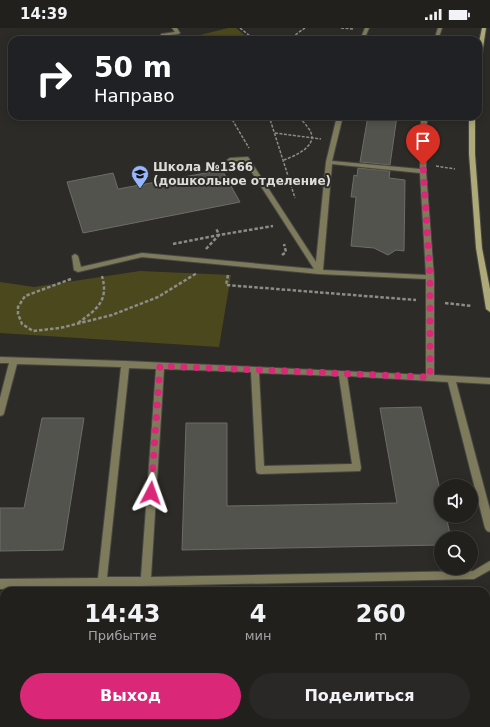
<!DOCTYPE html>
<html lang="ru">
<head>
<meta charset="utf-8">
<style>
	:root { --surface:#21201d; --page:#292826; --text:#f1f3f6; --muted:#a2a3a4; --line:#3e3e3b; --accent:#db2777 }
	body { margin:0; font-family:"DejaVu Sans",sans-serif; background:var(--page); color:var(--text); height:100vh; display:flex; flex-direction:column; font-size:15px; white-space:nowrap }
	* { box-sizing:border-box; margin:0 }
	p { font-size:13px; color:var(--muted) }
	.icon { flex:none; width:22px; height:22px; fill:none; stroke:currentColor; stroke-width:2; stroke-linecap:round; stroke-linejoin:round }
	.map { position:relative; flex:1; overflow:hidden }
	.panel { position:absolute; left:0px; top:559px; width:490px; height:140px; display:flex; flex-direction:column; background:var(--surface); border-radius:12px 12px 0 0; box-shadow:0 2px 10px #0003,0 0 0 1px var(--line) }
	.panel>* { flex:none }
	.top-card { position:absolute; left:8px; top:8px; width:474px; height:84px; border-radius:12px; box-shadow:0 2px 10px #0003,0 0 0 1px var(--line); background:#202124; color:#fff; overflow:hidden }
	.tools { position:absolute; left:434px; top:451px; display:grid; gap:8px }
	.tools a { display:grid; place-items:center; width:44px; height:44px; border-radius:50%; background:var(--surface); box-shadow:0 2px 10px #0003,0 0 0 1px var(--line); font-size:20px }
	.pin { position:absolute; display:grid; place-items:center; width:34px; height:34px; color:#fff; margin:-41px -17px; border-radius:50% 50% 50% 0; rotate:-45deg; box-shadow:0 0 4px #0007 }
	.pin .icon { rotate:45deg }
	.me { position:absolute; width:44px; margin:-22px; rotate:4deg; stroke-linejoin:round; filter:drop-shadow(0 0 3px #0008) }
	.turn { display:flex; align-items:center; gap:14px; height:84px; padding:0 20px; font-size:18px }
	.turn .icon { width:52px; height:52px; stroke-width:2.5 }
	.turn b { display:block; font-size:28px; line-height:34px }
	.eta { display:flex; justify-content:space-evenly; align-items:center; height:68px; text-align:center }
	.eta b { font-size:24px; font-weight:700; line-height:28px }
	.action { display:flex; gap:8px; margin-top:auto; padding:8px 20px }
	.action a { flex:1; height:46px; border-radius:24px; background:var(--accent); color:#fff; font-size:16px; font-weight:700; line-height:46px; text-align:center }
	.action a+a { background:var(--page); color:var(--text) }
	.status { display:flex; justify-content:space-between; align-items:center; height:28px; padding:0 20px; background:var(--surface); direction:ltr }
	.status svg { height:11px; fill:currentColor }
	.map>svg:first-child { display:block }
	.green { fill:#4c481e }
	.building { fill:#53534e; stroke:#6d6c68 }
	.lines { fill:none; stroke-linecap:round; stroke-linejoin:round }
	.lane-casing { stroke:#484743; stroke-width:2 }
	.secondary-casing { stroke:#484743; stroke-width:2 }
	.path-far2 { stroke:#8c8c88; stroke-width:1.5; stroke-dasharray:3 1.5; stroke-linecap:butt }
	.path-far1 { stroke:#8c8c88; stroke-width:2.5; stroke-dasharray:3.5 2; stroke-linecap:butt }
	.path { stroke:#8c8c88; stroke-width:3; stroke-dasharray:5 2.5; stroke-linecap:butt }
	.lane { fill:#7e7b5d; fill-rule:evenodd }
	.secondary { fill:#ada978; fill-rule:evenodd }
	.route { stroke:#db2777; stroke-width:7; stroke-dasharray:0 12.6 }
	.labels { text-anchor:middle; dominant-baseline:central; stroke-width:4; stroke-linejoin:round; paint-order:stroke }
	.far-poi-label { font-size:12px; font-weight:bold; fill:#dcdcd9; stroke:#2c2b27; text-anchor:start }
</style>
</head>
<body>
<div class="status"><b>14:39</b><svg viewBox="0 0 49 12"><path d="M0 12V9h3v3zM5 12V6h3v6zM10 12V3h3v9zM15 12V0h3v12zM26 1h20v11H26zM47 4h2v5h-2z"/></svg></div>
<div class="map">
<svg width="490" height="699" viewBox="0 0 490 699">
	<rect width="100%" height="100%" fill="#2c2b27"/>
	<!-- green -->
	<path class="green" d="M228,0H236L249,11L191,12L188,10Z
		M140,243L231,247L219,319L0,305V254L34,259Z"/>
	<!-- building -->
	<path class="building" d="M368,88H397L390,137L360,134Z
		M358,140L390,143L389,150L405,152L404,223L396,222L388,227L374,220L351,218L356,169H351L354,147L357,148Z
		M222,142L240,174L83,205L67,154L113,145L118,161Z
		M421,379L441,466V488H446L451,510H441V517L182,522L186,395H227V478L397,475L380,380Z
		M42,390H84L63,522L0,523V480H24Z"/>
	<g class="lines">
		<defs>
			<path id="lane" d="M172,0H177L180,5L178,6L161,8V6L175,4Z
				M365,0H369L364,12H360Z
				M438,0H442L438,12H434Z
				M337,88H343L332,133L420,141L421,88H427L426,143L434,249V347L490,350V356L456,354L490,482V504L487,503L485,500L448,354L347,348L361,440L360,443L260,446L257,445L256,442L251,344L164,341L151,549L473,543L490,533V542L474,551L0,561V551L98,550L121,339L17,336L4,385L3,387L0,388V370L9,335H0V329L125,333L426,347V251L319,246L142,229L78,244L74,242L72,228L75,226L78,228L81,239L142,225L314,241L244,132L230,134L227,132L230,130L248,129L316,234L326,134ZM332,136L420,145L426,247L323,242ZM129,340L156,341L141,549H107ZM259,345L339,348L352,436L264,438Z"/>
			<path id="secondary" d="M482,0H486L481,33L478,35V19Z
				M469,88H475V126L482,220L490,261V284L486,281L476,220L469,126Z
				M490,628V638L486,639V629Z
				M0,644H4V654H0Z"/>
		</defs>
		<!-- lane casing -->
		<use href="#lane" class="lane-casing"/>
		<!-- secondary casing -->
		<use href="#secondary" class="secondary-casing"/>
		<!-- path-far2 -->
		<path class="path-far2" d="M240,0L255,12
			M341,0L353,1
			M288,12L305,0
			M230,88L249,120
			M269,88L295,170
			M275,105L321,111
			M284,132C297,127 320,117 309,101C305,95 301,91 295,88
			M436,138L455,141"/>
		<!-- path-far1 -->
		<path class="path-far1" d="M173,216L219,207L216,200
			M206,221L219,207L273,198
			M282,227L286,224L284,216
			M228,247L226,257L416,272
			M71,251L25,268L18,279V286L22,296L33,303L60,300L112,287L158,269L197,245
			M445,275L472,278
			M78,295C97,281 109,273 102,248"/>
		<!-- path -->
		<path class="path" d="M0,601H4"/>
		<!-- lane -->
		<use href="#lane" class="lane"/>
		<!-- secondary -->
		<use href="#secondary" class="secondary"/>
	</g>
	<g class="lines">
		<!-- route -->
		<path class="route" d="M151,465L160,338L430,349V250L423,137"/>
	</g>
	<!-- icons -->
	<defs>
		<symbol id="school-pin" viewBox="-11 -11 22 30"><path d="M0 17L-7.5 6A9.5 9.5 0 1 1 7.5 6Z" fill="#96b6fd" stroke="#2c2b27"/><path d="M0-5L7-2L0 1L-7-2ZM-4 1L0 2.5L4 1V4Q0 6-4 4Z" fill="#111"/></symbol>
	</defs>
	<g fill-rule="evenodd">
		<use href="#school-pin" x="130" y="136" width="20" height="27"/>
	</g>
	<g class="labels">
		<!-- far-poi labels -->
		<g class="far-poi-label">
			<text x="153" y="139">Школа №1366<tspan x="153" dy="14">(дошкольное отделение)</tspan></text>
		</g>
	</g>
</svg>
<div class="tools">
<a><svg class="icon" aria-label="sound" viewBox="0 0 24 24"><path d="M4 9h4l5-4v14l-5-4H4zM17 9q2 3 0 6"/></svg></a>
<a><svg class="icon" aria-label="search" viewBox="0 0 24 24"><circle cx="10" cy="10" r="6"/><path d="M15 15l6 6"/></svg></a>
</div>
<div class="pin" style="left:423px;top:137px;background:#d93025"><svg class="icon" aria-label="arrive" viewBox="0 0 24 24"><path d="M6 21V4h12l-3 4 3 4H6"/></svg></div>
<svg class="me" style="left:151px;top:465px" viewBox="-20 -20 40 40"><path d="M0-17L14 15 0 8-14 15z" fill="#db2777" stroke="#fff" stroke-width="4"/></svg>
<div class="top-card">
<div class="turn"><svg class="icon" aria-label="right" viewBox="0 0 24 24"><path d="M7 20v-9h11M14 6l5 5-5 5"/></svg><div><b>50 m</b>Направо</div></div>
</div>
<section class="panel">
<div class="eta">
<div><b>14:43</b><p>Прибытие</p></div>
<div><b>4</b><p>мин</p></div>
<div><b>260</b><p>m</p></div>
</div>
<div class="action"><a>Выход</a><a>Поделиться</a></div>
</section>
</div>
</body>
</html>
